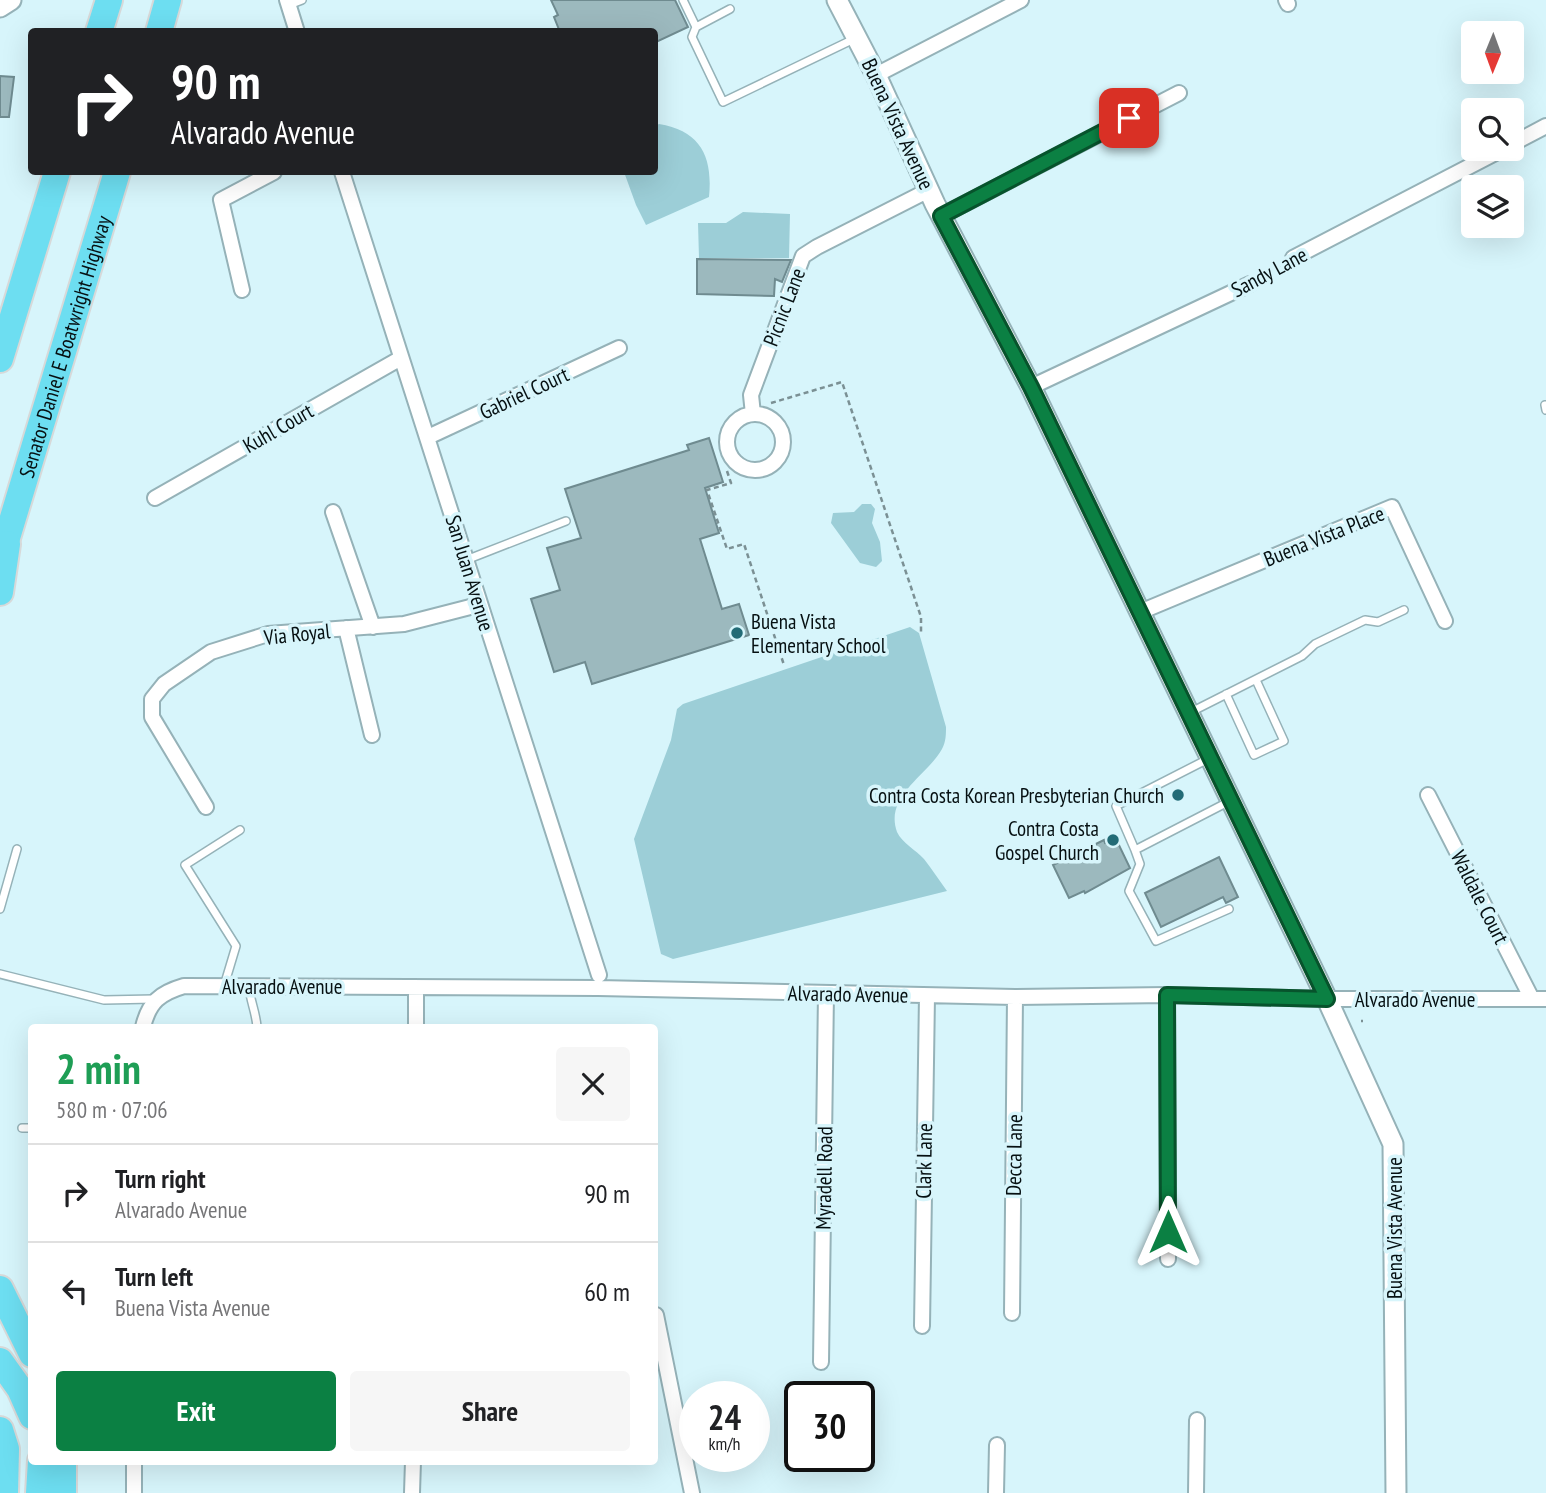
<!DOCTYPE html>
<html lang="en">
<head>
<meta charset="utf-8">
<style>
	:root { --surface:#fff; --page:#f6f6f6; --text:#202124; --muted:#757577; --line:#e0e0e0; --accent:#0b8043 }
	body { margin:0; font-family:"PT Sans Narrow",sans-serif; background:var(--page); color:var(--text); height:100vh; display:flex; flex-direction:column; font-size:26px; white-space:nowrap }
	* { box-sizing:border-box; margin:0 }
	p { font-size:23px; color:var(--muted) }
	.icon { flex:none; width:38px; height:38px; fill:none; stroke:currentColor; stroke-width:2; stroke-linecap:round; stroke-linejoin:round }
	.map { position:relative; flex:1; overflow:hidden }
	.sheet { position:absolute; left:28px; top:1024px; width:630px; height:441px; display:flex; flex-direction:column; background:var(--surface); border-radius:7px; box-shadow:0 7px 28px #0002 }
	.sheet>* { flex:none }
	.top-card { position:absolute; left:28px; top:28px; width:630px; height:147px; border-radius:7px; box-shadow:0 7px 28px #0002; background:#202124; color:#fff; overflow:hidden }
	.needle { width:46px; rotate:181deg }
	.controls { position:absolute; left:1461px; top:21px; display:grid; gap:14px }
	.controls a { display:grid; place-items:center; width:63px; height:63px; border-radius:7px; background:var(--surface); box-shadow:0 7px 28px #0002; font-size:35px }
	.speed { position:absolute; left:679px; top:1381px; display:flex; gap:14px; font-size:35px; font-weight:700; text-align:center }
	.speed>* { display:grid; place-content:center; width:91px; height:91px; border-radius:50%; background:var(--surface); box-shadow:0 7px 28px #0002; line-height:1 }
	.speed small { font-size:18px; font-weight:400 }
	.speed .limit { border:4px solid #111; border-radius:10px; background:#fff; color:#111 }
	.pin { position:absolute; display:grid; place-items:center; width:60px; height:60px; color:#fff; margin:-30px; border-radius:14px; box-shadow:0 4px 10px #0006 }
	.me { position:absolute; width:77px; margin:-38px; rotate:0deg; stroke-linejoin:round; filter:drop-shadow(0 0 5px #0008) }
	.turn { display:flex; align-items:center; gap:24px; height:147px; padding:0 28px; font-size:32px }
	.turn .icon { width:91px; height:91px; stroke-width:2.5 }
	.turn b { display:block; font-size:49px; line-height:60px }
	.round { display:grid; place-items:center; flex:none; width:74px; height:74px; border-radius:7px; background:var(--page) }
	.headline { display:flex; align-items:center; justify-content:space-between; height:119px; padding:0 28px }
	h1 { font-size:42px; font-weight:700; line-height:52px; color:#1e9e55 }
	.cta { display:flex; gap:14px; margin-top:auto; padding:14px 28px }
	.cta a { flex:1; height:80px; border-radius:7px; background:var(--accent); color:#fff; font-size:28px; font-weight:700; line-height:80px; text-align:center }
	.cta a+a { background:var(--page); color:var(--text) }
	ul { padding:0; list-style:none }
	li { display:flex; align-items:center; gap:21px; height:98px; padding:0 28px; border-top:2px solid var(--line) }
	li div { flex:1 }
	li b { display:block; font-size:26px }
	li em { font-style:normal }
	.map>svg:first-child { display:block }
	.green { fill:#9cced7 }
	.building { fill:#9cb9be; stroke:#6f8b90; stroke-width:2 }
	.lines { fill:none; stroke-linecap:round; stroke-linejoin:round }
	.lane-casing { stroke:#95b2b8; stroke-width:10 }
	.street-casing { stroke:#95b2b8; stroke-width:18 }
	.secondary-casing { stroke:#95b2b8; stroke-width:23 }
	.highway-casing { stroke:#d7d9d9; stroke-width:30 }
	.path { stroke:#7b9094; stroke-width:2.5; stroke-dasharray:5 3.5; stroke-linecap:butt }
	.lane { stroke:#fff; stroke-width:7 }
	.street { stroke:#fff; stroke-width:14 }
	.secondary { stroke:#fff; stroke-width:19 }
	.highway { stroke:#6ddef1; stroke-width:26 }
	.route-casing { stroke:#07532c; stroke-width:18 }
	.route { stroke:#0b8043; stroke-width:12 }
	.poi-dot { fill:#226b76; stroke:#d7f5fb; stroke-width:2.5 }
	.labels { text-anchor:middle; dominant-baseline:central; stroke-width:7; stroke-linejoin:round; paint-order:stroke }
	.street-label { font-size:21px; fill:#061012; stroke:#d7f5fb }
	.poi-label { font-size:21px; fill:#061012; stroke:#d7f5fb; text-anchor:end }
</style>
</head>
<body>
<div class="map">
<svg width="1546" height="1493" viewBox="0 0 1546 1493">
	<rect width="100%" height="100%" fill="#d7f5fb"/>
	<!-- green -->
	<path class="green" d="M659,124C701,131 713,157 709,197L646,225L636,205L624,172H654L655,126Z
		M743,212L790,214L789,258H699L698,223H726Z
		M862,504H871L875,509L872,523L880,542L882,561L876,567L860,563L831,523L833,513L854,512Z
		M910,627L919,633L946,727C946,734 946,742 942,749C928,775 884,796 897,832C902,843 916,850 924,859C932,869 939,880 947,891L673,959L661,954L634,839L671,740L677,709L683,704Z"/>
	<!-- building -->
	<path class="building" d="M551,0H675L688,27L654,43V32H560L554,17L558,15Z
		M0,76L14,77L9,117H0Z
		M697,259L791,260L782,282L775,279L774,296L697,294Z
		M709,438L723,482L705,488L719,533L700,539L722,609L739,604L749,635L592,684L585,662L554,672L531,599L560,590L547,548L581,538L565,489L689,450L687,445Z
		M1116,839L1130,868L1085,893L1084,891L1069,898L1053,865L1104,840L1105,843Z
		M1219,857L1238,897L1226,903L1223,897L1161,927L1145,893Z"/>
	<g class="lines">
		<defs>
			<path id="lane" d="M683,0L696,27L692,37L723,102L856,38
				M289,5L302,0
				M696,27L730,9
				M1545,405L1546,410
				M466,560L566,521
				M1226,694L1254,755L1284,741L1256,680
				M1189,713L1302,656L1315,644L1365,620L1378,622L1404,610
				M1210,758L1116,806L1135,850L1230,801
				M1135,850L1140,864L1129,891L1156,941L1229,909
				M0,909L17,849
				M0,974L104,1000L154,999
				M224,986L236,946L185,865L240,830
				M249,986C250,1001 256,1012 257,1027
				M22,1128H32"/>
			<path id="street" d="M287,0L297,32
				M1286,0L1288,4
				M876,75L1021,0
				M1512,144L1546,126
				M342,172C428,439 512,707 599,975
				M941,216L1179,93
				M1293,258L1503,149
				M242,290L221,200L274,172
				M1031,387L1250,284
				M727 442a28 28 0 1 1 56 0a28 28 0 1 1-56 0Z
				M753,414L751,395L803,256L817,247L929,190
				M428,437L619,348
				M155,498L401,358
				M333,512L373,627
				M1140,612L1392,507L1445,621
				M346,628L372,735
				M1428,795L1532,999
				M206,807L152,717V699L164,684L211,652L268,634L404,624L478,605
				M1167,995L1168,1259
				M143,1027C149,1002 160,993 184,986L598,988L1015,997L1167,995L1327,999H1546
				M416,1027V987
				M1012,1313L1015,997
				M656,1315L692,1493
				M922,1326L927,996
				M821,1362L826,993
				M134,1493V1461
				M412,1493L413,1461
				M996,1493L997,1445
				M1196,1493L1197,1420"/>
			<path id="secondary" d="M837,0L876,75L935,204L1031,387L1327,999L1393,1144L1396,1493
				M0,7L11,0"/>
			<g id="highway">
				<path d="M99,32L109,0"/>
				<path d="M159,32L168,0"/>
				<path d="M0,359L57,172"/>
				<path id="s1" d="M0,561L117,172"/>
				<path d="M0,592L7,544"/>
				<path d="M0,1289L32,1354"/>
				<path d="M0,1361L20,1389L32,1416"/>
				<path d="M0,1430L6,1449L5,1493"/>
				<path d="M39,1493L41,1461"/>
				<path d="M63,1493V1461"/>
			</g>
		</defs>
		<!-- lane casing -->
		<use href="#lane" class="lane-casing"/>
		<!-- street casing -->
		<use href="#street" class="street-casing"/>
		<!-- secondary casing -->
		<use href="#secondary" class="secondary-casing"/>
		<!-- highway casing -->
		<use href="#highway" class="highway-casing"/>
		<!-- path -->
		<path class="path" d="M1262,277L1280,266
			M771,403L842,382L921,617V632
			M727,471L731,483L707,490L727,549L744,544L784,665
			M1361,1021H1363"/>
		<!-- lane -->
		<use href="#lane" class="lane"/>
		<!-- street -->
		<use href="#street" class="street"/>
		<!-- secondary -->
		<use href="#secondary" class="secondary"/>
		<!-- highway -->
		<use href="#highway" class="highway"/>
	</g>
	<g class="lines">
		<defs>
			<path id="route" d="M1129,118L941,216L1031,387L1327,999L1167,995L1168,1232"/>
		</defs>
		<!-- route casing -->
		<use href="#route" class="route-casing"/>
		<!-- route -->
		<use href="#route" class="route"/>
	</g>
	<!-- markers -->
	<g class="poi-dot">
		<circle cx="737" cy="633" r="7"/>
		<circle cx="1178" cy="795" r="7"/>
		<circle cx="1113" cy="840" r="7"/>
	</g>
	<g class="labels">
		<!-- street labels -->
		<g class="street-label">
			<text transform="translate(898 124) rotate(65)">Buena Vista Avenue</text>
			<text transform="translate(1269 272) rotate(-28)">Sandy Lane</text>
			<text transform="translate(784 307) rotate(-69)">Picnic Lane</text>
			<text stroke="none"><textPath href="#s1" startOffset="224">Senator Daniel E Boatwright Highway</textPath></text>
			<text transform="translate(524 393) rotate(-25)">Gabriel Court</text>
			<text transform="translate(278 428) rotate(-30)">Kuhl Court</text>
			<text transform="translate(1324 536) rotate(-22)">Buena Vista Place</text>
			<text transform="translate(470 573) rotate(73)">San Juan Avenue</text>
			<text transform="translate(297 634) rotate(-6)">Via Royal</text>
			<text transform="translate(1480 897) rotate(63)">Waldale Court</text>
			<text x="282" y="986">Alvarado Avenue</text>
			<text transform="translate(848 994) rotate(1)">Alvarado Avenue</text>
			<text x="1415" y="999">Alvarado Avenue</text>
			<text transform="translate(1014 1155) rotate(-89)">Decca Lane</text>
			<text transform="translate(924 1161) rotate(-89)">Clark Lane</text>
			<text transform="translate(824 1178) rotate(-89)">Myradell Road</text>
			<text transform="translate(1394 1228) rotate(-90)">Buena Vista Avenue</text>
		</g>
		<!-- poi labels -->
		<g class="poi-label">
			<text x="751" y="621" text-anchor="start">Buena Vista<tspan x="751" dy="24">Elementary School</tspan></text>
			<text x="1164" y="795">Contra Costa Korean Presbyterian Church</text>
			<text x="1099" y="828">Contra Costa<tspan x="1099" dy="24">Gospel Church</tspan></text>
		</g>
	</g>
</svg>
<div class="controls">
<a><svg class="needle" viewBox="-14 -14 28 28"><path d="M0-13l5 13h-10z" fill="#e53935"/><path d="M0 13l5-13h-10z" fill="#757577"/></svg></a>
<a><svg class="icon" aria-label="search" viewBox="0 0 24 24"><circle cx="10" cy="10" r="6"/><path d="M15 15l6 6"/></svg></a>
<a><svg class="icon" aria-label="layers" viewBox="0 0 24 24"><path d="M12 4l9 5-9 5-9-5zM3 14l9 5 9-5"/></svg></a>
</div>
<div class="speed"><div>24<small>km/h</small></div><div class="limit">30</div></div>
<div class="pin" style="left:1129px;top:118px;background:#d93025"><svg class="icon" aria-label="arrive" viewBox="0 0 24 24"><path d="M6 21V4h12l-3 4 3 4H6"/></svg></div>
<svg class="me" style="left:1168px;top:1232px" viewBox="-20 -20 40 40"><path d="M0-17L14 15 0 8-14 15z" fill="#0b8043" stroke="#fff" stroke-width="4"/></svg>
<div class="top-card">
<div class="turn"><svg class="icon" aria-label="right" viewBox="0 0 24 24"><path d="M7 20v-9h11M14 6l5 5-5 5"/></svg><div><b>90 m</b>Alvarado Avenue</div></div>
</div>
<section class="sheet">
<div class="headline"><div><h1>2 min</h1><p>580 m · 07:06</p></div><a class="round"><svg class="icon" aria-label="close" viewBox="0 0 24 24"><path d="M6 6l12 12M18 6L6 18"/></svg></a></div>
<ul>
<li><svg class="icon" aria-label="right" viewBox="0 0 24 24"><path d="M7 20v-9h11M14 6l5 5-5 5"/></svg><div><b>Turn right</b><p>Alvarado Avenue</p></div><em>90 m</em></li>
<li><svg class="icon" aria-label="left" viewBox="0 0 24 24"><path d="M17 20v-9H6M10 6l-5 5 5 5"/></svg><div><b>Turn left</b><p>Buena Vista Avenue</p></div><em>60 m</em></li>
</ul>
<div class="cta"><a>Exit</a><a>Share</a></div>
</section>
</div>
</body>
</html>
